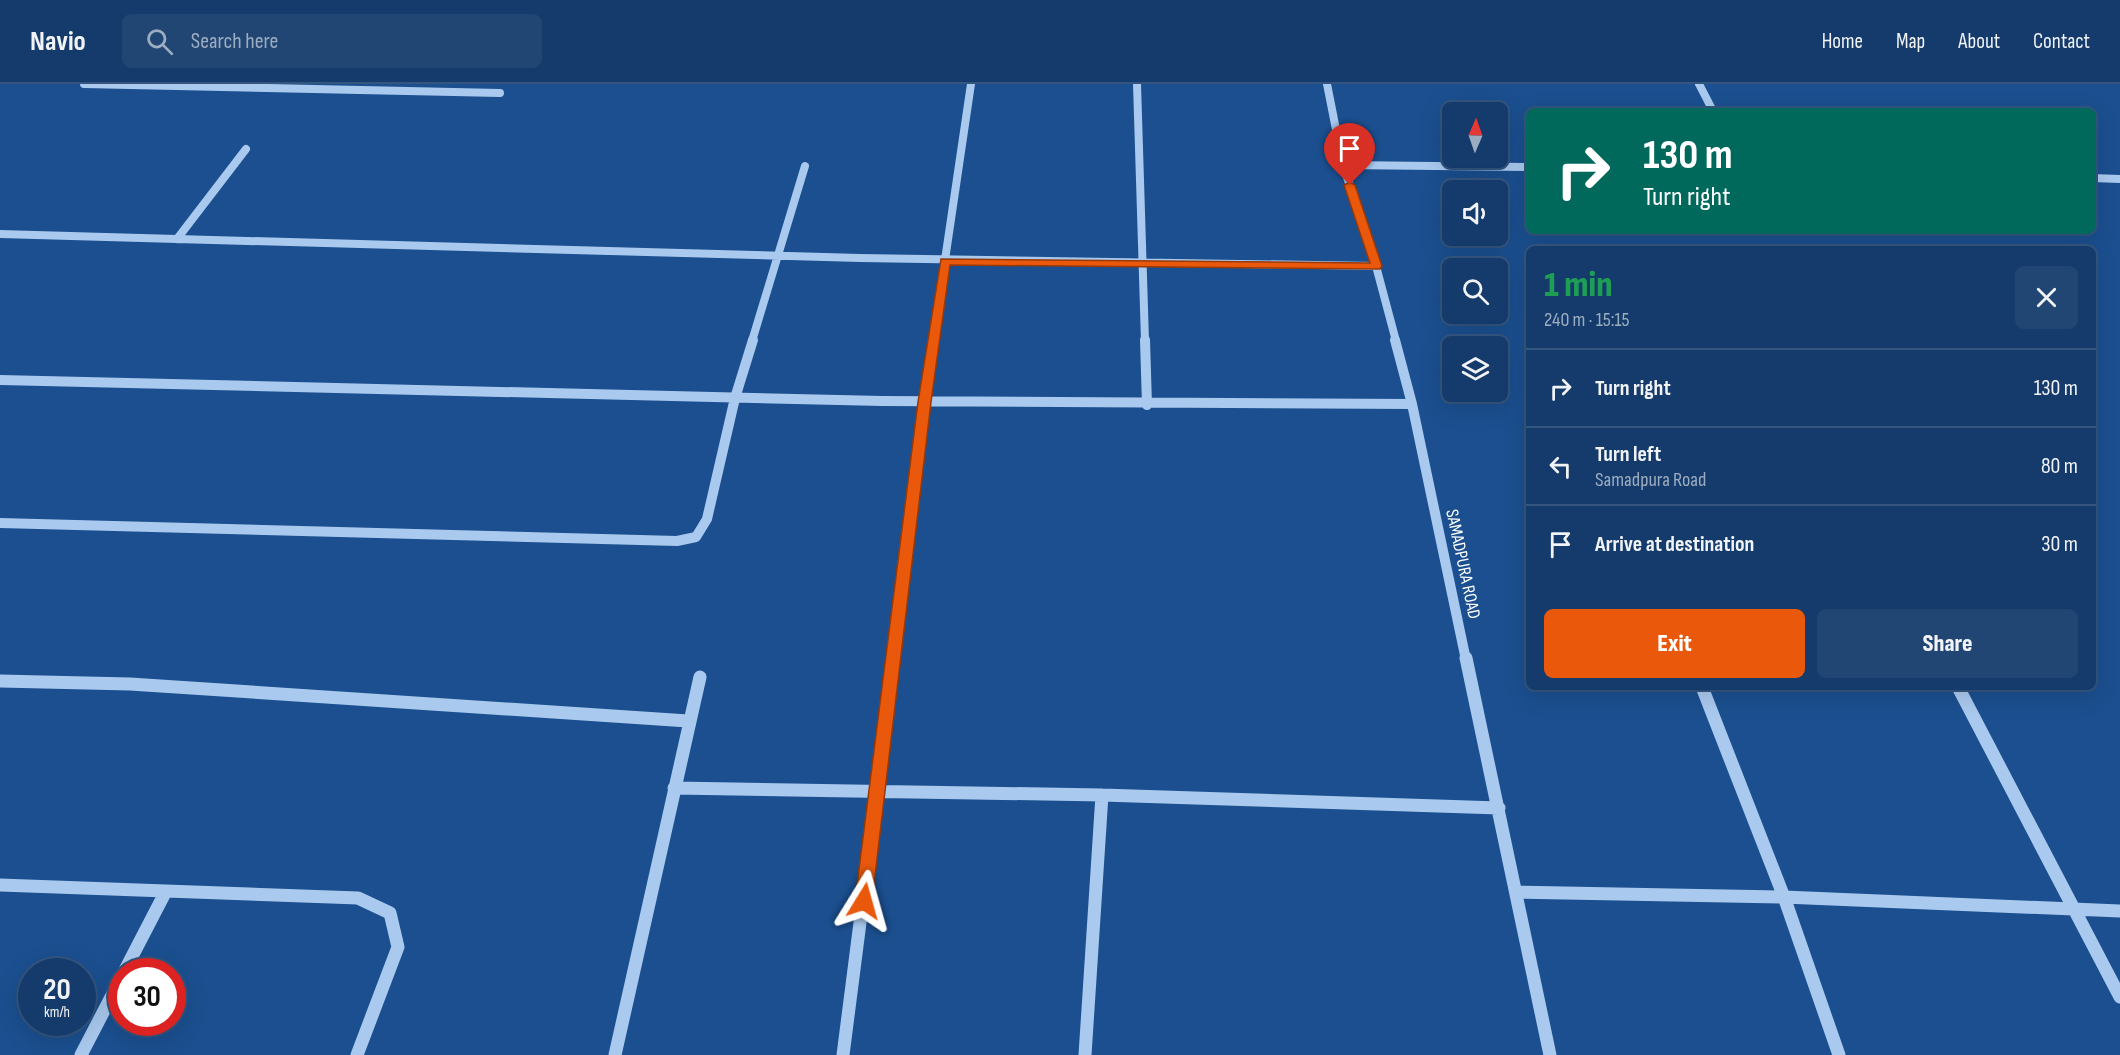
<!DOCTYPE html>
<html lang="en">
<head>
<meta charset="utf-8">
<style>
	:root { --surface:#143b6b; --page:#214673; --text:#f1f3f6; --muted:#9dadc1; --line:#33557e; --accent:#ea580c }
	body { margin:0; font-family:"Sofia Sans Condensed",sans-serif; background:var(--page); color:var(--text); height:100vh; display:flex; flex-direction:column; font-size:22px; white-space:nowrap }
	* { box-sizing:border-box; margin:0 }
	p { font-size:20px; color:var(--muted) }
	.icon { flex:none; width:33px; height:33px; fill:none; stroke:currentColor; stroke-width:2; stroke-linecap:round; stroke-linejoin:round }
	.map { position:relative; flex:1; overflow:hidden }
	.sheet { position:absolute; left:1526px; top:162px; width:570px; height:444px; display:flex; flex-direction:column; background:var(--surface); border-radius:9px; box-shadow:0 6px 24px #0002,0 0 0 2px var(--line) }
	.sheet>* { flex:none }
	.hud { position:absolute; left:1526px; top:24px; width:570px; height:126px; border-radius:9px; box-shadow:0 6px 24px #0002,0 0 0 2px var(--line); background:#00695c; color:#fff; overflow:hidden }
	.needle { width:39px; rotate:2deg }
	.controls { position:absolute; left:1442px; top:18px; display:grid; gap:12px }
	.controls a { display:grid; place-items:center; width:66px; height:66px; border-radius:9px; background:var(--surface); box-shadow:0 6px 24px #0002,0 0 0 2px var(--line); font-size:30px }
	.speed { position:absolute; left:18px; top:874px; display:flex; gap:12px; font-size:30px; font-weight:700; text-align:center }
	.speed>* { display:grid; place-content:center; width:78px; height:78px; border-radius:50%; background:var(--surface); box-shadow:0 6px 24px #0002,0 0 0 2px var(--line); line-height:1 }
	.speed small { font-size:15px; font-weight:400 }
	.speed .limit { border:9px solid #d22; background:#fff; color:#111 }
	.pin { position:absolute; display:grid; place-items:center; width:51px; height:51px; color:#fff; margin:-62px -26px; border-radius:50% 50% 50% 0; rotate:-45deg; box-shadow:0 0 6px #0007 }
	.pin .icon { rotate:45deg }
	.me { position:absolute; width:66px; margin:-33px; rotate:8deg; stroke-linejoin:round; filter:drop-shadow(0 0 4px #0008) }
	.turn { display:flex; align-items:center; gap:21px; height:126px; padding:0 18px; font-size:27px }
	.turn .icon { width:78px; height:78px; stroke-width:2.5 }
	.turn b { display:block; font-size:42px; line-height:51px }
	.round { display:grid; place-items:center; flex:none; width:63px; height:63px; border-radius:9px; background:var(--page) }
	.summary { display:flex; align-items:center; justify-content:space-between; height:102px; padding:0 18px }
	h1 { font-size:36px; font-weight:800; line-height:45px; color:#1e9e55 }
	.primary-button { display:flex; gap:12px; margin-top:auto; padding:12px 18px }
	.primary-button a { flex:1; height:69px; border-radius:9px; background:var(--accent); color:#fff; font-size:24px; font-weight:800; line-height:69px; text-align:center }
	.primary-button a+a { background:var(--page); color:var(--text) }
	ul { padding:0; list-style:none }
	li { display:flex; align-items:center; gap:18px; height:78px; padding:0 18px; border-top:2px solid var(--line) }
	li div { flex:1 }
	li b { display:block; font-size:22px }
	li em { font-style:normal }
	header { display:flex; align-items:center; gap:36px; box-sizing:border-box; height:84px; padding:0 30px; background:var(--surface); border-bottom:2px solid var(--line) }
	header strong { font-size:28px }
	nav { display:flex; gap:33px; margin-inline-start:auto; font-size:21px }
	.search { width:420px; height:54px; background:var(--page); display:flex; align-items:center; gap:15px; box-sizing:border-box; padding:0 21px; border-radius:9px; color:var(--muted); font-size:22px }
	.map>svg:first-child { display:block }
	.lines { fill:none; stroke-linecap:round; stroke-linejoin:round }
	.minor-far2 { stroke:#a9c9ee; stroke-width:8 }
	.minor-far1 { stroke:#a9c9ee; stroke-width:10 }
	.minor { stroke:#a9c9ee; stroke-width:13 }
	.route { fill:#ea580c; stroke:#983908; stroke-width:1.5 }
	.labels { text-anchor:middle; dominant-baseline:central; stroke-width:5; stroke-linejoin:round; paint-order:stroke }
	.street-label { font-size:18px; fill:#fff; stroke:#1b4f8f }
</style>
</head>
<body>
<header>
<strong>Navio</strong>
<div class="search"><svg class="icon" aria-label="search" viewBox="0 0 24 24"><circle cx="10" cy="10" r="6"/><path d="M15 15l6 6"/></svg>Search here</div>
<nav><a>Home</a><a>Map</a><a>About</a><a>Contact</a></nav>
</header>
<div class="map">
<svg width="2120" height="971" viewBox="0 0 2120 971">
	<rect width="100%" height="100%" fill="#1b4f8f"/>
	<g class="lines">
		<!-- minor-far2 -->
		<path class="minor-far2" d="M84,0L500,9
			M1137,0L1145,257
			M1327,0L1343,81L1376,182L1396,257
			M1699,0L1713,27
			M1343,81L1528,83
			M2092,94L2120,95
			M0,150L860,174L1376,182
			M177,155L246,65
			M752,257L805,82
			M933,257L971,0"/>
		<!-- minor-far1 -->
		<path class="minor-far1" d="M1145,256L1147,321
			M1395,256L1412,320L1466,576
			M0,296L882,317L1412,320
			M0,439L677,457L696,453L707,435L735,314L753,256
			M894,576L933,256"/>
		<!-- minor -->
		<path class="minor" d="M1466,574L1550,971
			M0,597L130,600L688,637
			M1702,603L1784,813L1839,971
			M1958,603L2120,913
			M674,704L1102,711L1499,724
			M0,801L358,814L390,829L398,863L357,971
			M1516,808L1784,813L2120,827
			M124,888L166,807
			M81,971L122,892
			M615,971L700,593
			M843,971L894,574
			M1085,971L1102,711"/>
	</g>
	<!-- route -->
	<path class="route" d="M1350,98L1355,101L1382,182L1380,185L950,181L931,318L872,817L869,823L864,825L858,823L855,817L918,318L941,175L1370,179L1344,101Z"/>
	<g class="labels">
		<!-- street labels -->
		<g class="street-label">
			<text transform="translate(1463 480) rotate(78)">SAMADPURA ROAD</text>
		</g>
	</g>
</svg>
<div class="controls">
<a><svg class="needle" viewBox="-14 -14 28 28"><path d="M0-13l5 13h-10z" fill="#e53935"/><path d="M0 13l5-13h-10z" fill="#9dadc1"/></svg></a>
<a><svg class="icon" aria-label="sound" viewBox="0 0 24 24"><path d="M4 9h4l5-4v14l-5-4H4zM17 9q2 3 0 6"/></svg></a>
<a><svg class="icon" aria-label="search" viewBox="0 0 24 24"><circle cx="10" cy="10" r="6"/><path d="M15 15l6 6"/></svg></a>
<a><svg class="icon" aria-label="layers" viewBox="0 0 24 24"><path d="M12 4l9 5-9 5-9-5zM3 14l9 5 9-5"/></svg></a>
</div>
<div class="speed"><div>20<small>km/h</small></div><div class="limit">30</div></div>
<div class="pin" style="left:1350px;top:101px;background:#d93025"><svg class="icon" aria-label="arrive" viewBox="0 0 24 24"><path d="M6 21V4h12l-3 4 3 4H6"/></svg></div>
<svg class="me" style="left:864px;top:817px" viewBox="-20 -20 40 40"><path d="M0-17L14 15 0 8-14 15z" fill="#ea580c" stroke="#fff" stroke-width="4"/></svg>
<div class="hud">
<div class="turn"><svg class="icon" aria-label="right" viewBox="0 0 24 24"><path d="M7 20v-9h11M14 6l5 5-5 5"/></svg><div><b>130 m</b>Turn right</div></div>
</div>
<section class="sheet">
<div class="summary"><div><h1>1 min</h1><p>240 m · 15:15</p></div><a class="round"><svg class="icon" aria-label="close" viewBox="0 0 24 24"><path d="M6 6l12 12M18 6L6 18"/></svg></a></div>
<ul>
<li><svg class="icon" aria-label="right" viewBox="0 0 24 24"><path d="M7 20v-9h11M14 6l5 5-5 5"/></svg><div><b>Turn right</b></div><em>130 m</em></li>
<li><svg class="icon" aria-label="left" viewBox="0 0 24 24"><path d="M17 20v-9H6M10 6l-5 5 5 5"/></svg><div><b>Turn left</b><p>Samadpura Road</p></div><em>80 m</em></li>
<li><svg class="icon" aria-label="arrive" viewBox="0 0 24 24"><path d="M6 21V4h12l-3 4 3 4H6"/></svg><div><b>Arrive at destination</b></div><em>30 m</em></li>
</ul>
<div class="primary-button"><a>Exit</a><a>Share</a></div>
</section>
</div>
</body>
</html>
